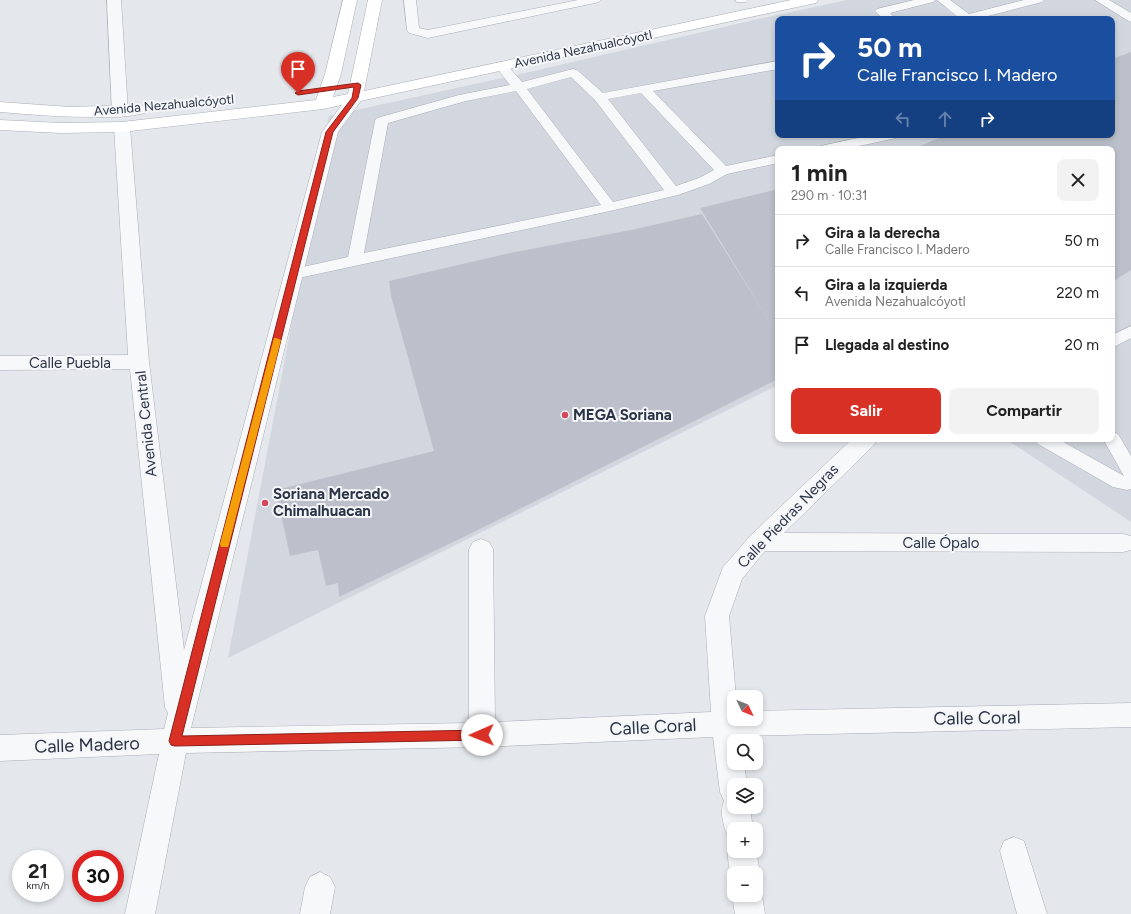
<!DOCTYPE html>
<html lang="es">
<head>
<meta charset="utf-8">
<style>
	:root { --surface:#fff; --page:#f2f2f2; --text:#222; --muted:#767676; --line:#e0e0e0; --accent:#d93025 }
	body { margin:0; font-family:Figtree,sans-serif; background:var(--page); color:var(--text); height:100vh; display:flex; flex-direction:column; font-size:15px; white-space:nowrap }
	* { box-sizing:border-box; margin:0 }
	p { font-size:13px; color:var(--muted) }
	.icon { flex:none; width:22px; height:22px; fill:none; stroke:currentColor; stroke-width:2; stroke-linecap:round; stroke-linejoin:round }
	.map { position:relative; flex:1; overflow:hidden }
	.sheet { position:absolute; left:775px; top:146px; width:340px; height:296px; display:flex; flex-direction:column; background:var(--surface); border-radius:8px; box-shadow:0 2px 6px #0003 }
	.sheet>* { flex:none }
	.hud { position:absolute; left:775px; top:16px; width:340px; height:122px; border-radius:8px; box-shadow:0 2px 6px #0003; background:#1a4fa0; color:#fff; overflow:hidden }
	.needle { width:26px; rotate:133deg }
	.fabs { position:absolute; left:727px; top:690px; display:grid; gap:8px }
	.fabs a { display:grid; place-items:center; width:36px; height:36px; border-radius:8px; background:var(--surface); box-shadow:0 2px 6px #0003; font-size:20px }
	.speed { position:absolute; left:12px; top:850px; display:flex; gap:8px; font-size:20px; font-weight:700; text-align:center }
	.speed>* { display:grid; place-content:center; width:52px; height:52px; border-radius:50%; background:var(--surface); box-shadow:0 2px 6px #0003; line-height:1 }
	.speed small { font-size:10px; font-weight:400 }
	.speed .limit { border:6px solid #d22; background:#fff; color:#111 }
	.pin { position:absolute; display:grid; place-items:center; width:34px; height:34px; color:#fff; margin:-41px -17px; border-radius:50% 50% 50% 0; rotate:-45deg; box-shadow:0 0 4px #0007 }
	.pin .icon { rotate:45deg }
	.me { position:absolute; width:44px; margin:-22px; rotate:269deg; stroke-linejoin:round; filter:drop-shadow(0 0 3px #0008) }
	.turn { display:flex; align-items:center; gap:14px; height:84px; padding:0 16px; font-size:18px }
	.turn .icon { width:52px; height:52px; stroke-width:2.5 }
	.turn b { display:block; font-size:28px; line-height:34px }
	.lanes { display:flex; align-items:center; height:38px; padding:0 16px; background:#0003; justify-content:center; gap:20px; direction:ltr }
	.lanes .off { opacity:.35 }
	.round { display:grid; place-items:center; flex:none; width:42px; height:42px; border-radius:8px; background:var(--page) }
	.headline { display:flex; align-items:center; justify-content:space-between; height:68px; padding:0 16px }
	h1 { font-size:24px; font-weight:700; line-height:30px }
	.primary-button { display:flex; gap:8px; margin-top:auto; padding:8px 16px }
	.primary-button a { flex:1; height:46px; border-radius:8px; background:var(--accent); color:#fff; font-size:16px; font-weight:700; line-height:46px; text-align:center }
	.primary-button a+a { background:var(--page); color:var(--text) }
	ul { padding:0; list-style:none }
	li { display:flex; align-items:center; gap:12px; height:52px; padding:0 16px; border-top:1px solid var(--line) }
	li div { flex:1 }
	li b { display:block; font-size:15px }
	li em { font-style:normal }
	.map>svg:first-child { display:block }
	.built { fill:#d2d6de; fill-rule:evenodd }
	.building { fill:#bbc0ca }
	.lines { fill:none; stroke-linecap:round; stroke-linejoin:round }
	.lane-casing { stroke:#a9aeb7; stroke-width:1 }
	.street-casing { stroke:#a9aeb7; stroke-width:1 }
	.secondary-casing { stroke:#a9aeb7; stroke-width:1 }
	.lane { fill:#f7f8fa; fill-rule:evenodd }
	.street { fill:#f7f8fa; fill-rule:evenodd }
	.secondary { fill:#fff; fill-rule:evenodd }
	.route { fill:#d93025; stroke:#8d1f18 }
	.slow { fill:#f59e0b }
	.poi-dot { fill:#d1495b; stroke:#f4f6f9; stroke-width:1.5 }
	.labels { text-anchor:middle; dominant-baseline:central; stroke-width:4; stroke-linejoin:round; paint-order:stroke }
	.far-street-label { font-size:13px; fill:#2b3445; stroke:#f4f6f9 }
	.street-label { font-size:15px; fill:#2b3445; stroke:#f4f6f9 }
	.poi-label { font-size:15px; font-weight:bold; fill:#2b3445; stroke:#f4f6f9; text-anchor:start }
	.near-street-label { font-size:18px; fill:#2b3445; stroke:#f4f6f9 }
</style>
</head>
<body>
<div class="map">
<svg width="1131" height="914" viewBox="0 0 1131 914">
	<rect width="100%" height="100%" fill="#e4e7ec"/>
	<!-- built -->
	<path class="built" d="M847,0H1131V522L1006,439H1112V149H778V385L228,658L295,306L294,274L329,116L534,71L754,20ZM778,19H1112V135H778Z"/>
	<!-- building -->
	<path class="building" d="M1131,52V270L1112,282V149H913L946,135H1112V59Z
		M778,189V379L476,531L339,597L338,583L326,586L318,550L290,556L276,490L434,451L391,296L389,281L510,253L631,230L702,214L776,332L700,208Z"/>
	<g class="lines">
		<defs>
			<path id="lane" d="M404,0H416L419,28L428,30L578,0H601L599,2L595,3L428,38L409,33L407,30Z
				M735,0H748L746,2H737Z
				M914,0H935L933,2L890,13L896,19H883L875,11L877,9Z
				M937,0H950L969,14L1024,0H1044L1042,2L976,19H956L958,17Z
				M1095,0H1109L1131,13V22L1127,20Z
				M778,61V69L653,91L726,166L778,155V163L727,174L709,184L678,195L610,211L294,279L289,278L286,274L289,270L348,257L375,121L377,118L459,95L510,85L496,67L498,64H506L522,82L573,69L577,70L603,93ZM571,77L595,100L664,190L613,202L527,89ZM516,91L601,205L364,253L388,123L466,101ZM641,93L714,170L699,178L676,186L608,99Z
				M872,135H898L896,138L845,149H819L821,146Z
				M1131,326V338L1112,348V335Z
				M1112,432L1118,434L1131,456V489L1127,490L1113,487L1038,444L1035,439H1058L1124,476L1103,439H1112Z"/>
			<path id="street" d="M107,0H121L128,112L126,115L120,117L114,115L112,112Z
				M355,93L361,95L363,98L338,132L191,728L469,723V549L473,542L481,539L489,542L493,549L495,722L711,712L705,616L723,567L751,535L852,439H877L874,445L784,533L1123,534L1131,536V550L1123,552L765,551L742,579L729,616L736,697H734V719H756V711L1131,703V727L740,736L741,741H734V763H744L747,785H734V807H750L753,829H734V851L756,850L760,873L756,882V873H734V882C729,869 724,852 733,840L729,839C724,828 719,813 724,801L720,792L713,737L482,747L186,753L155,914H125L159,754L0,761V735L164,729L168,713L165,707L130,369L0,370V356L128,355L114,127L116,124L122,122L128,124L130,127L149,362L184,650L322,132L349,95Z
				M1014,837L1024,841L1047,914H1017L1000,851L1004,841Z
				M320,872L330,877L335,887L330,914H300L305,887L310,877Z
				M756,884L762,895L765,914H735L732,895L734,891V895H756Z"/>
			<path id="secondary" d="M343,0H357L341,74L333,97L348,94L368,0H382L364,91L791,0H818L816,3L811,4L323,109L122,132L61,133L0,130V120L61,123L122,122L316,100L325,74Z
				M0,102L70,107L139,105L145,107L147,110L145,113C130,117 114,117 99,117C66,117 33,115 0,112Z"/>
		</defs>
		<!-- lane casing -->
		<use href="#lane" class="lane-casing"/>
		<!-- street casing -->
		<use href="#street" class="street-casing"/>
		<!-- secondary casing -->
		<use href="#secondary" class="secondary-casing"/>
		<!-- lane -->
		<use href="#lane" class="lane"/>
		<!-- street -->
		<use href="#street" class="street"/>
		<!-- secondary -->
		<use href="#secondary" class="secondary"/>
	</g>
	<!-- route -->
	<path class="route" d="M358,83L361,85L358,98L333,132L182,736L482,730L486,731L487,735L486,739L482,740L175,746L171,745L169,741L326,132L352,98L354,87L298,95L295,93L298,91Z"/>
	<!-- slow -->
	<path class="slow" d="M274,338H276L281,340L229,544L228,547H221L220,544Z"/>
	<!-- markers -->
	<g class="poi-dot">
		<circle cx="565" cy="415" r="4"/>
		<circle cx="265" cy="503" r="4"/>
	</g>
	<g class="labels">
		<!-- far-street labels -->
		<g class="far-street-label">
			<text transform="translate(583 49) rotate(-12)">Avenida Nezahualcóyotl</text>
			<text transform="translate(164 105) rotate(-5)">Avenida Nezahualcóyotl</text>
		</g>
		<!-- street labels -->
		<g class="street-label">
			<text x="70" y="363">Calle Puebla</text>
			<text transform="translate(146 424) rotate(-96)">Avenida Central</text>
			<text transform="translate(788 516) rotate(-46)">Calle Piedras Negras</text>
			<text x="941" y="543">Calle Ópalo</text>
		</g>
		<!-- poi labels -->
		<g class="poi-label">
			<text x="573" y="415">MEGA Soriana</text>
			<text x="273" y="494">Soriana Mercado<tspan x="273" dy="17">Chimalhuacan</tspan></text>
		</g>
		<!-- near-street labels -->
		<g class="near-street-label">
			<text transform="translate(977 718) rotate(-1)">Calle Coral</text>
			<text transform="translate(653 727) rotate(-3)">Calle Coral</text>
			<text transform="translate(87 745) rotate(-2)">Calle Madero</text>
		</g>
	</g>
</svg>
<div class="fabs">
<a><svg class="needle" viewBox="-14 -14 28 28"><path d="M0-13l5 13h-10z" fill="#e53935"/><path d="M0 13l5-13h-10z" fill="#767676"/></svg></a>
<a><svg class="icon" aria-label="search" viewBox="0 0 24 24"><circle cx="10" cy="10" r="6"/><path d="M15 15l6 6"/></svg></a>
<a><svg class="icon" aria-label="layers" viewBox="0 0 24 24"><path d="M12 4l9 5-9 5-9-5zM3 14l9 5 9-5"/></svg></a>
<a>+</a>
<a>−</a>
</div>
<div class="speed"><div>21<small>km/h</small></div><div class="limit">30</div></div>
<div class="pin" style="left:298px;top:93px;background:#d93025"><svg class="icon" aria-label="arrive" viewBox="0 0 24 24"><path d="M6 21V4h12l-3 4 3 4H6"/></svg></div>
<svg class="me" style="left:482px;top:735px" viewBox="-20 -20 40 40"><circle r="19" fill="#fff"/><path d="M0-13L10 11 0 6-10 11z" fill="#d93025"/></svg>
<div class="hud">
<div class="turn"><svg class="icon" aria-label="right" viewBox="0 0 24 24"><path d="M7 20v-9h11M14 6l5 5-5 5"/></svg><div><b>50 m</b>Calle Francisco I. Madero</div></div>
<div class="lanes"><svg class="icon off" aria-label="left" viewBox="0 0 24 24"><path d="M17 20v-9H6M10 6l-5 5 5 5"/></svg><svg class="icon off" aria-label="ahead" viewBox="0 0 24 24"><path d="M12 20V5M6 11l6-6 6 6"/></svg><svg class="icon" aria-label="right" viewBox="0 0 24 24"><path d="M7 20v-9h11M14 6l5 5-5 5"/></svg></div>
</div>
<section class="sheet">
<div class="headline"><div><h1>1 min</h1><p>290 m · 10:31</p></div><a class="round"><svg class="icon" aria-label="close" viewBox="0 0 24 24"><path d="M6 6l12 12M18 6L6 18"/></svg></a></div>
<ul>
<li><svg class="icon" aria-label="right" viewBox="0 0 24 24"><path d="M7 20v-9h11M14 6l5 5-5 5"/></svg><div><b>Gira a la derecha</b><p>Calle Francisco I. Madero</p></div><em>50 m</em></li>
<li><svg class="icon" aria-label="left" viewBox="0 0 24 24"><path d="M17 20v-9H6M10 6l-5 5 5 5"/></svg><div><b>Gira a la izquierda</b><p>Avenida Nezahualcóyotl</p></div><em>220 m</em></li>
<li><svg class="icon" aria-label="arrive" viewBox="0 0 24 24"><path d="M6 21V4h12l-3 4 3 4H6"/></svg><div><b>Llegada al destino</b></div><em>20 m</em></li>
</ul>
<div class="primary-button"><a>Salir</a><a>Compartir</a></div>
</section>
</div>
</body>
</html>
